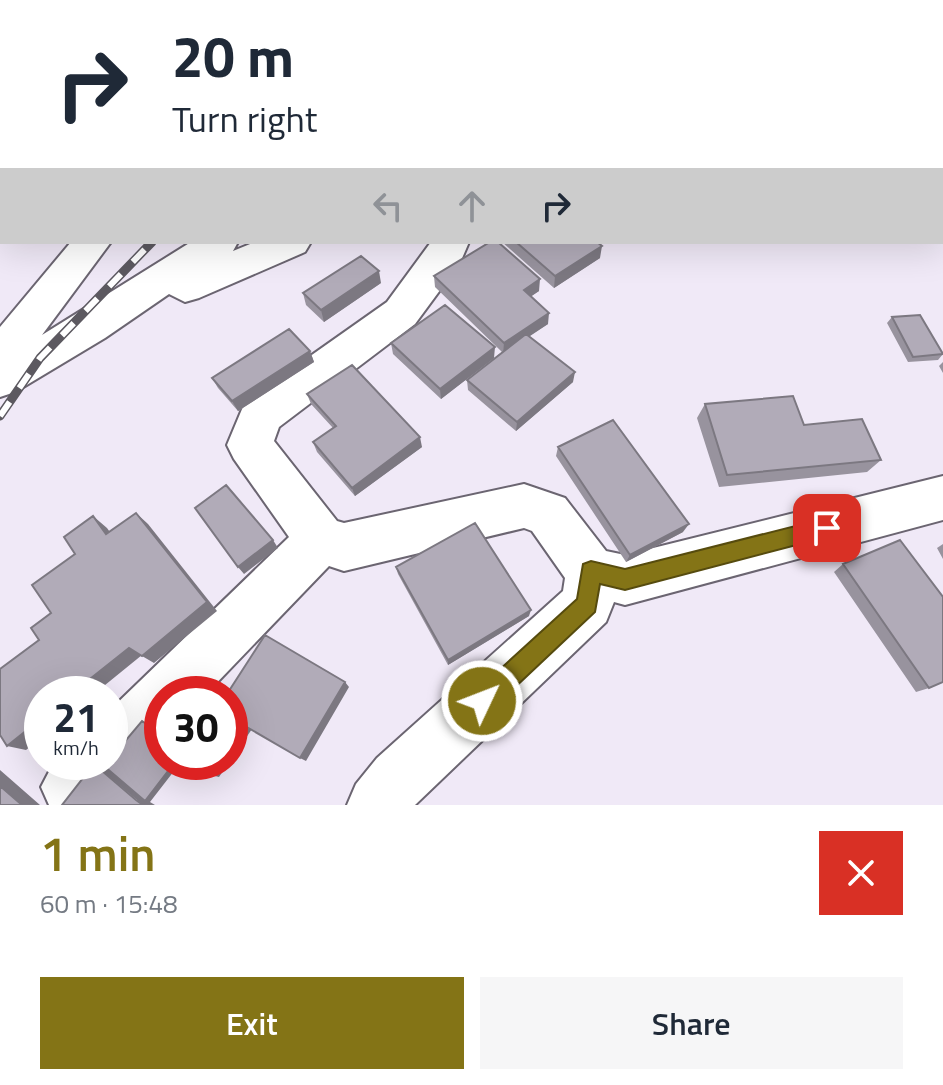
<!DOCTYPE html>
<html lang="en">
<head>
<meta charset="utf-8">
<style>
	:root { --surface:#fff; --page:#f6f6f7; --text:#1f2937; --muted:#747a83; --accent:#847416 }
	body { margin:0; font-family:"Titillium Web",sans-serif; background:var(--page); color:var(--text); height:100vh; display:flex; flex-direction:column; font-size:30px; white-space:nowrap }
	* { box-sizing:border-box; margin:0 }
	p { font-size:26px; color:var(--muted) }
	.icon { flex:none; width:44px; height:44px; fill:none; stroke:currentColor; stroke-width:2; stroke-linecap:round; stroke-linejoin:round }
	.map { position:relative; height:805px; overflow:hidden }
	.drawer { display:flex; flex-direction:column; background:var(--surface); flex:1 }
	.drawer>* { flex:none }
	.top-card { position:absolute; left:0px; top:0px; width:944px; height:244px; box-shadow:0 8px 32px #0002; background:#fff; color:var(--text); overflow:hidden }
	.speed { position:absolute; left:24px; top:676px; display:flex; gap:16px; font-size:40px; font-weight:700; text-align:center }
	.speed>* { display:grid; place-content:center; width:104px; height:104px; border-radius:50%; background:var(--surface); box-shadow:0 8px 32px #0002; line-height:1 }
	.speed small { font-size:20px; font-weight:400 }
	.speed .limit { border:12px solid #d22; background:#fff; color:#111 }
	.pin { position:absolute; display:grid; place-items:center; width:68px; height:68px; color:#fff; margin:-34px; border-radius:16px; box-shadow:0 4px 12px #0006 }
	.me { position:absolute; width:88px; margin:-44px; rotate:47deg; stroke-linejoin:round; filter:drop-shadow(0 0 6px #0008) }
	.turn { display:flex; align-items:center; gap:28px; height:168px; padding:0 40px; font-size:36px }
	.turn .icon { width:104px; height:104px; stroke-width:2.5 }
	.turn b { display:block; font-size:56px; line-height:68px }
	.lanes { display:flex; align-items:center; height:76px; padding:0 40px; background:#0003; justify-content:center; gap:40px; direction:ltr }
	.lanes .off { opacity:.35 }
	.round { display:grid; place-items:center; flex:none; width:84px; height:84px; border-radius:0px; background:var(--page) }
	.headline { display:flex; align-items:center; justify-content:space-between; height:136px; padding:0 40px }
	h1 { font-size:48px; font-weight:600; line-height:60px; color:var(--accent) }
	.action { display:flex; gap:16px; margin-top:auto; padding:16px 40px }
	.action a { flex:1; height:92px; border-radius:0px; background:var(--accent); color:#fff; font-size:32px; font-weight:600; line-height:92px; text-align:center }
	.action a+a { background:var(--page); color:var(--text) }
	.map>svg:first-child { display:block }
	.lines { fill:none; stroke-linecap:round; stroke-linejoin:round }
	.minor-casing { stroke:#6b6571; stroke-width:4 }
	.minor { fill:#fff; fill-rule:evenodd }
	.rail-far1-casing { stroke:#5c5960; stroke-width:6 }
	.rail-casing { stroke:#5c5960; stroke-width:9 }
	.rail-far1 { stroke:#fff; stroke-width:4; stroke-dasharray:13; stroke-linecap:butt }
	.rail { stroke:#fff; stroke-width:6; stroke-dasharray:17; stroke-linecap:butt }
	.wall { fill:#98939e }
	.shaded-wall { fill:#7c7881 }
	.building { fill:#b1abb8; stroke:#7c7881; stroke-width:2 }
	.route { fill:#847416; stroke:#564b0e; stroke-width:2 }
</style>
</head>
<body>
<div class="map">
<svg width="943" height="805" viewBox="0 0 943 805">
	<rect width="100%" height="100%" fill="#f0e9f7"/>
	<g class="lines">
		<defs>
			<path id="minor" d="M623,0H656L622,2Z
				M943,37V56H942V37Z
				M71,242H111L42,335L191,242H238L233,251L255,242H311L305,252L199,298L185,302L169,294L105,338L15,392L0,397V327Z
				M431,242H469L460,263L415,324L279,427L274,441L337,521L344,523L524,484L565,498L606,551L625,555L943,476V520L625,605L614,602L606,622L415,805H347L356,784L377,758L563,591L565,578L532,531L524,528L344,571L329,566L206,694H162V738L130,769L122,773L118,783L95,805H49L41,787L54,762H110V710L289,537L234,459L227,445L245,402L387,302Z"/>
		</defs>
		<!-- minor casing -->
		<use href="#minor" class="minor-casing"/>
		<!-- minor -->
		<use href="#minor" class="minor"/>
		<defs>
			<path id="rail-far1" d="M542,2L546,0"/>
			<path id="rail" d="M0,416L40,358L152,242"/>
		</defs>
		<!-- rail-far1 casing -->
		<use href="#rail-far1" class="rail-far1-casing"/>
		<!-- rail casing -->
		<use href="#rail" class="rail-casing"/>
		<!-- rail-far1 -->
		<use href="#rail-far1" class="rail-far1"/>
		<!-- rail -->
		<use href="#rail" class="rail"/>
	</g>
	<!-- wall -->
	<path class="wall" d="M396,0H440L434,2H399Z
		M901,0H943V34H942V2H903Z
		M502,242H602L599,244L600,258L554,288Z
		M434,276L539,291L531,296L548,324L529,336L573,382L516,431L468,390L467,380L502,352L435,287Z
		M381,283L324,322L306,305L303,293Z
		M892,317L943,354L938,360L908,362L887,323Z
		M391,343L494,358L441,399L393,354Z
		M310,351L314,362L238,411L218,388L212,378Z
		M943,362V373L939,366Z
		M307,394L422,447L355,496L317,452L313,442L333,428L311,404Z
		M705,404L804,425L881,460L867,472L719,487L697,418Z
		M558,447L683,532L626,562L556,456Z
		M943,544V559L937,548Z
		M843,564L929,688L916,692L834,572Z
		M396,567L529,616L448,665L398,574Z"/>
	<!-- shaded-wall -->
	<path class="shaded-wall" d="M409,0H440L434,2H409Z
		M602,246L600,258L554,288L555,276Z
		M379,271L381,283L324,322L321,310Z
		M540,279L539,291L523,302L524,290Z
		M549,313L548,324L503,354L504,343Z
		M495,347L494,358L441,399L440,389Z
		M310,351L314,362L238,411L232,401Z
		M575,372L573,382L516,431L517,422Z
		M420,437L422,447L355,496L352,488Z
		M136,513L148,524L217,611L154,663L142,656Z
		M93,516L107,528L119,545L106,534Z
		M689,524L683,532L626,562L630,555Z
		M273,540L278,548L244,574L238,567Z
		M531,610L529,616L448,665V660Z
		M129,648L142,655L94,694H71Z
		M345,682L349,687L306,761L300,758Z
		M42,718V737L26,750L7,746Z
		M245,726L252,729L230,761V748Z
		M181,762L150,802L155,805H143L94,764L110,767Z
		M220,762H229L219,777L211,775Z
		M0,770L40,805H22L0,786Z"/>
	<!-- building -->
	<path class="building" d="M91,0H172L168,2H86Z
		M709,0H761L763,2H699Z
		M919,0H943V22H942V2H921Z
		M942,171L943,172L942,196Z
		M490,242H498L540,279L524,290L549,313L504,343L434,276Z
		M516,242H597L602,246L555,276Z
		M361,256L379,271L321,310L303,293Z
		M445,305L495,347L440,389L391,343Z
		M920,315L943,354L913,357L892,317Z
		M289,329L310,351L232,401L212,378Z
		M526,334L575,372L517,422L467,380Z
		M352,365L420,437L352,488L313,442L336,426L307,394Z
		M793,396L804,425L862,419L881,460L727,475L705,404Z
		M613,420L689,524L630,555L558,447Z
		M226,485L273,540L238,567L195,508Z
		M136,513L207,602L142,656L129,648L71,694H42V718L7,746L0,735V669L39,640L31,628L51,613L32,585L75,554L64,537L93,516L106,534Z
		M475,523L531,610L448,660L396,567Z
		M900,540L943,597V682L929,688L843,564Z
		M265,635L345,682L300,758L245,726L230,748V694H227Z
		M183,682L200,694H174Z
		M162,709V738L148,728Z
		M142,721L149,726L148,728L162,738V762H175L145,801L104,766L107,762H110V759Z
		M193,762H220L211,775Z
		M94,764L136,800L143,805H62Z
		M0,786L22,805H0Z"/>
	<!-- route -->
	<path class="route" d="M827,518L834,521L837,528L834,535L827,537L625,590L600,584L595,612L491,710L482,713L474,710L471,701L474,693L577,599L583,564L591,561L625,569Z"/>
</svg>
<div class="speed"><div>21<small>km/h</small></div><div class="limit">30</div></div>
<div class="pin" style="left:827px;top:528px;background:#d93025"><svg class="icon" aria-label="arrive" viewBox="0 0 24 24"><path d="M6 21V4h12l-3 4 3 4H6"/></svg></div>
<svg class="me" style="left:482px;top:701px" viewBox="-20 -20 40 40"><circle r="17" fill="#847416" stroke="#fff" stroke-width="3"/><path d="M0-11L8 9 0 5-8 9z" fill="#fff"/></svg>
<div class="top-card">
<div class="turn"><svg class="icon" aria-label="right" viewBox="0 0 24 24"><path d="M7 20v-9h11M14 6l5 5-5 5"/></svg><div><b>20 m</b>Turn right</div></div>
<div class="lanes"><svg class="icon off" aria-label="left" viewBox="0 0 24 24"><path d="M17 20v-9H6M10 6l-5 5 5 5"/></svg><svg class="icon off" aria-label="ahead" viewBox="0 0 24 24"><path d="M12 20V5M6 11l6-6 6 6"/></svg><svg class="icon" aria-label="right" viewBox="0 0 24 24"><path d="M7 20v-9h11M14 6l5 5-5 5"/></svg></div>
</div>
</div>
<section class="drawer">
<div class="headline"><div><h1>1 min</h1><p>60 m · 15:48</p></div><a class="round" style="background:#d93025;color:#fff"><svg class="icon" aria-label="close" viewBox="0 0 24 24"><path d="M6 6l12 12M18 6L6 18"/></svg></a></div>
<div class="action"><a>Exit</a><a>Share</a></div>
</section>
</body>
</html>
